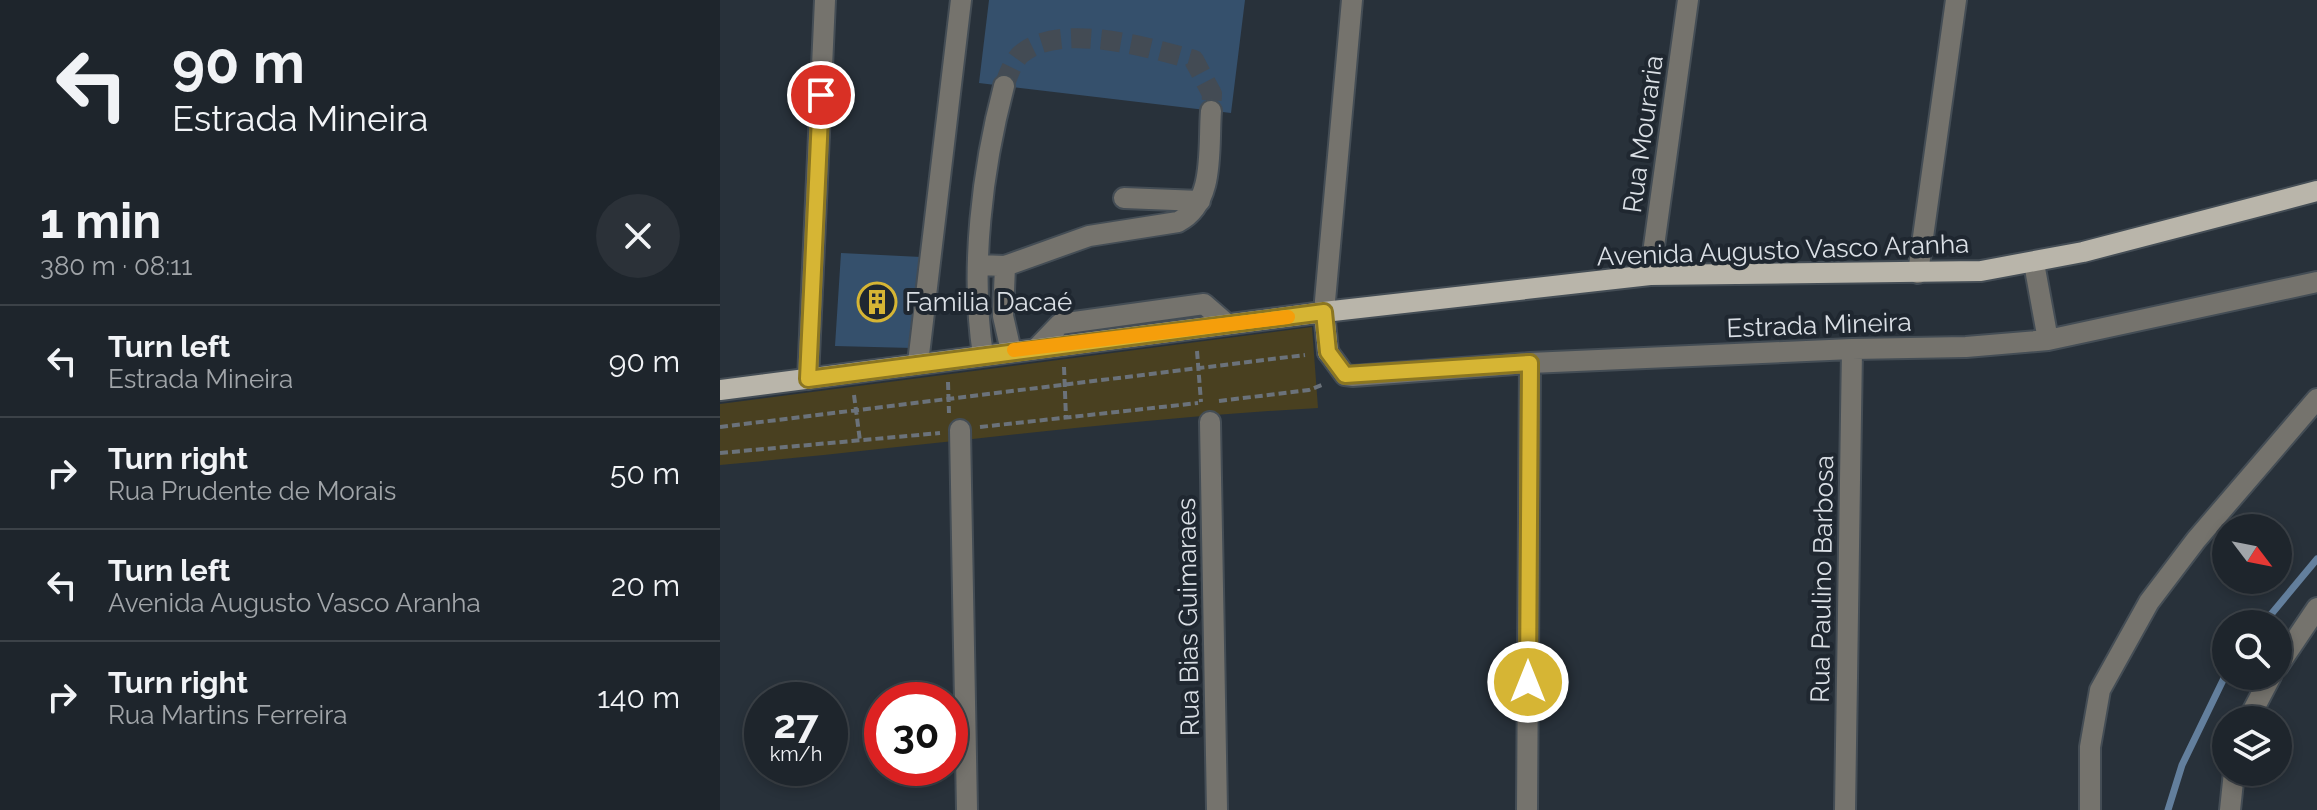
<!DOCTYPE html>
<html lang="en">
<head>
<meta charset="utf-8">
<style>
	:root { --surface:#1e252c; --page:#2b3138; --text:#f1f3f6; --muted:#a1a5a9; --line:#3c4248 }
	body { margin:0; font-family:Raleway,sans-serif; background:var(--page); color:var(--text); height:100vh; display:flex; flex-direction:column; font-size:30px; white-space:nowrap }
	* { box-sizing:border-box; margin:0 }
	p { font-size:26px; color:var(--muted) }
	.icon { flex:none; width:44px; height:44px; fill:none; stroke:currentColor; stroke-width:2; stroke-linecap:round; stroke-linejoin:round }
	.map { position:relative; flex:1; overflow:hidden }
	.side { display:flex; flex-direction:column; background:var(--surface); width:720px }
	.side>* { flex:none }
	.banner { background:#1e252c; color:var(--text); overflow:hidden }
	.needle { width:52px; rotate:122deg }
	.buttons { position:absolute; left:1492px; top:514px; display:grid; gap:16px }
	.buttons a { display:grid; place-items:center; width:80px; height:80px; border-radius:50%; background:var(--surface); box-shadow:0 4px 12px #0003,0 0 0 2px var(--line); font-size:40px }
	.speed { position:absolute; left:24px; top:682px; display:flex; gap:16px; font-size:40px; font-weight:700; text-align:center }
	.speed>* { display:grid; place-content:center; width:104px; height:104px; border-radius:50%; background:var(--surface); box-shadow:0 4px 12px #0003,0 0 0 2px var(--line); line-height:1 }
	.speed small { font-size:20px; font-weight:400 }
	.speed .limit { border:12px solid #d22; background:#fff; color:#111 }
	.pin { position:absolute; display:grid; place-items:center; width:68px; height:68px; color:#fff; margin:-34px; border:4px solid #fff; border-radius:50%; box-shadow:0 2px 8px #0007 }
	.me { position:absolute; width:88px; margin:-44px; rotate:0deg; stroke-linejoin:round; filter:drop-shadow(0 0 6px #0008) }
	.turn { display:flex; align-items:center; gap:28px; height:168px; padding:0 40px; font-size:36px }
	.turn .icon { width:104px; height:104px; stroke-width:2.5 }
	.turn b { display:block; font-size:56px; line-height:68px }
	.round { display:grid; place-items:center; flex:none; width:84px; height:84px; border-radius:42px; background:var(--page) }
	.overview { display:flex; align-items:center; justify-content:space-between; height:136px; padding:0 40px }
	h1 { font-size:48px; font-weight:700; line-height:60px }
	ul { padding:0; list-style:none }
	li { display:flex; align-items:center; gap:24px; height:112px; padding:0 40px; border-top:2px solid var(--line) }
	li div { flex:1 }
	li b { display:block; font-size:30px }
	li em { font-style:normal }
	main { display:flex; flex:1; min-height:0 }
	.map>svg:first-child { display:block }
	.green { fill:#494020 }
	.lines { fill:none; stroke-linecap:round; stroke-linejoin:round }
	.stream { stroke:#637f9d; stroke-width:7 }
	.building { fill:#35506c }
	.minor-tunnel { stroke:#434b54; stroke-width:20; stroke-dasharray:20 10; stroke-linecap:butt }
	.minor-casing { stroke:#444d55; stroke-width:24 }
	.major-casing { stroke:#444d55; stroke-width:24 }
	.path { stroke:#6b727a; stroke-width:4; stroke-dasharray:8 4; stroke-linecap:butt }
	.minor { stroke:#75736d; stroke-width:20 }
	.major { stroke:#b9b5aa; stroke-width:20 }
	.route-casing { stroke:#8b7622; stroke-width:20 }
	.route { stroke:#d6b534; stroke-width:14 }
	.slow { stroke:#f59e0b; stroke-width:14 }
	.labels { text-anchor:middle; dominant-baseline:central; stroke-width:8; stroke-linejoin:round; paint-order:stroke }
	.street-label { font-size:26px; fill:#dadfe5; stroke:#1f2730 }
	.poi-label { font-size:26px; fill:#dadfe5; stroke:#1f2730; text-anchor:start }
</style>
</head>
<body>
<main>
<section class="side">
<div class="banner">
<div class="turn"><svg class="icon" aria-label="left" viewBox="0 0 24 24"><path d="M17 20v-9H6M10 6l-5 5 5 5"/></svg><div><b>90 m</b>Estrada Mineira</div></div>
</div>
<div class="overview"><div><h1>1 min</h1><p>380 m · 08:11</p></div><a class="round"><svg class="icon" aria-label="close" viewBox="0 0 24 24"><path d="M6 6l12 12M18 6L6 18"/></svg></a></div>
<ul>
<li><svg class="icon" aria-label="left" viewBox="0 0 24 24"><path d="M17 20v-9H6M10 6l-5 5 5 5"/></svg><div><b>Turn left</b><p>Estrada Mineira</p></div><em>90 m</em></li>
<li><svg class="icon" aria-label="right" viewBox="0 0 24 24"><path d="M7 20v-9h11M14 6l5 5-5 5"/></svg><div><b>Turn right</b><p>Rua Prudente de Morais</p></div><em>50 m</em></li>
<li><svg class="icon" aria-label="left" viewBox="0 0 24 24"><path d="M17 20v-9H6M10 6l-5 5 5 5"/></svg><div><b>Turn left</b><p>Avenida Augusto Vasco Aranha</p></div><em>20 m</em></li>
<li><svg class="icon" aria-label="right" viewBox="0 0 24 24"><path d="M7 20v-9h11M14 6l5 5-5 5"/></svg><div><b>Turn right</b><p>Rua Martins Ferreira</p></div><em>140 m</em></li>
</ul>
</section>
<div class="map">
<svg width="1597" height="810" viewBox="0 0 1597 810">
	<rect width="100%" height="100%" fill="#28313a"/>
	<!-- green -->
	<path class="green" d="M592,327L598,408C398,419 200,447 0,465V404Z"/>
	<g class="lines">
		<!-- stream -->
		<path class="stream" d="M1543,624L1597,559
			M1448,810L1462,765L1506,674"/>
	</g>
	<!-- building -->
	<path class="building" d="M269,0H525L511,113L259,83Z
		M121,253L201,257L192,348L115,346Z"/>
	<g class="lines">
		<!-- minor-tunnel -->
		<path class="minor-tunnel" d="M284,86C288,76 293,61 301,54C340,21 431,48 474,60L492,94L491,111"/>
		<defs>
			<path id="minor" d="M404,198L480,201
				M1314,263L1328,340
				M258,265L285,266L369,236L458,222C496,203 488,147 491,111
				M285,266L283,316L291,351
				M1198,273L1236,0
				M930,275L968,0
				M604,312L632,0
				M317,348L340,324L484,304L507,324
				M608,352L625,375L633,376L810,363L1132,349L1246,347L1328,340L1597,282
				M263,355C250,270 262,169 284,86
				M198,363L241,0
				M88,379L105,0
				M490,422L497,810
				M240,430L247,810
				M1558,666L1597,608
				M1528,720L1551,676
				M807,810L810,363
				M1125,810L1132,349
				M1370,810V747L1380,690L1429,602L1476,540L1597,399
				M1510,810L1514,772"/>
			<path id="major" d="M604,312L608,352
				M0,390L604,312L930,275L1261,271L1363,252L1597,191"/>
		</defs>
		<!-- minor casing -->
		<use href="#minor" class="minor-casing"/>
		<!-- major casing -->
		<use href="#major" class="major-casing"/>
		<!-- path -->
		<path class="path" d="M477,351L481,402
			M344,367L346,418
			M228,382L229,413
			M134,395L140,441
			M499,401L589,390L604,384
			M0,427L585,355
			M260,427L478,403
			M0,453L220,433"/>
		<!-- minor -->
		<use href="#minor" class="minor"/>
		<!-- major -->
		<use href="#major" class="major"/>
	</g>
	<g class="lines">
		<defs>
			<path id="route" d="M101,95L88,379L604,312L608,352L625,375L810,363L808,682"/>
		</defs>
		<!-- route casing -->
		<use href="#route" class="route-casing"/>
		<!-- route -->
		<use href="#route" class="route"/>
		<!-- slow -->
		<path class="slow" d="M294,350L568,317"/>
	</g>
	<!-- icons -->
	<defs>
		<symbol id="building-ring" viewBox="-11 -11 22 22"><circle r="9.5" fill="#1f2730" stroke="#d6b534" stroke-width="1.5"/><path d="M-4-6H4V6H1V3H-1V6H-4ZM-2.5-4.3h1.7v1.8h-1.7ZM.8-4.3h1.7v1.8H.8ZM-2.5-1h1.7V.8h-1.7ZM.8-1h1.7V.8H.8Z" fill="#d6b534"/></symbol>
	</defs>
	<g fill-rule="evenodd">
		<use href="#building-ring" x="135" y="280" width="44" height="44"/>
	</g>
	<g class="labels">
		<!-- street labels -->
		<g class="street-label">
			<text transform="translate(923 134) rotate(-82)">Rua Mouraria</text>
			<text transform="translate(1063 250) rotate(-2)">Avenida Augusto Vasco Aranha</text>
			<text transform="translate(1099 325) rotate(-2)">Estrada Mineira</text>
			<text transform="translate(1102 579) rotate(-89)">Rua Paulino Barbosa</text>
			<text transform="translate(468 617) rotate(-91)">Rua Bias Guimaraes</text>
		</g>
		<!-- poi labels -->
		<g class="poi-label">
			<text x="185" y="302">Familia Dacaé</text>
		</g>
	</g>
</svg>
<div class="buttons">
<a><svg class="needle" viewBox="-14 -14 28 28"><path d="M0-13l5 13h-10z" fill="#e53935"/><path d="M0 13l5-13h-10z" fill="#a1a5a9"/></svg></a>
<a><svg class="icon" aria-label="search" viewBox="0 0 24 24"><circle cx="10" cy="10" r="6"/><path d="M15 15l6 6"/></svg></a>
<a><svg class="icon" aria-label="layers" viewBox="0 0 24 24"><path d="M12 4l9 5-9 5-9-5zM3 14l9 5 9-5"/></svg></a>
</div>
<div class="speed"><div>27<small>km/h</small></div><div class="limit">30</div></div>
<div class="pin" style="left:101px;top:95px;background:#d93025"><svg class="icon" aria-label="arrive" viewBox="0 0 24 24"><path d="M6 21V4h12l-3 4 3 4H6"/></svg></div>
<svg class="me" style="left:808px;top:682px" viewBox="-20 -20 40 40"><circle r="17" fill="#d6b534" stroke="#fff" stroke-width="3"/><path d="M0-11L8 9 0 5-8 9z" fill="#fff"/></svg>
</div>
</main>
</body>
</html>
